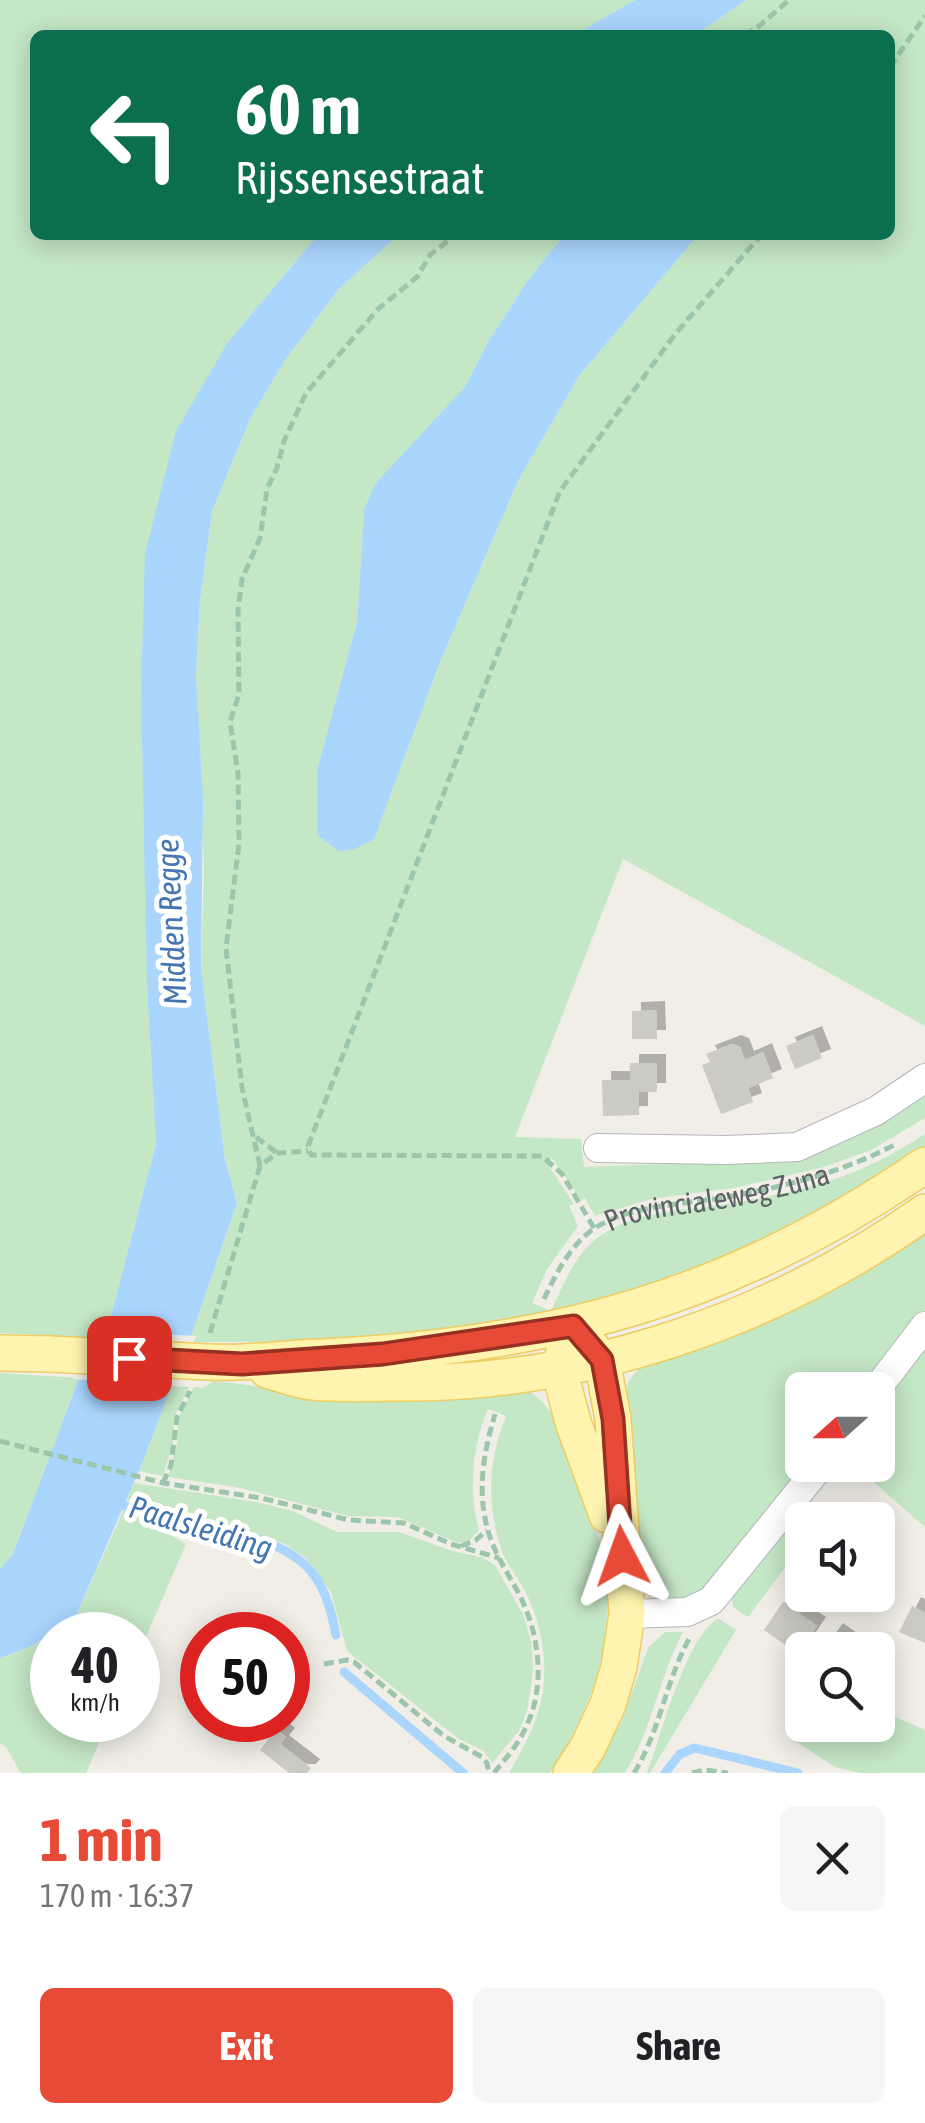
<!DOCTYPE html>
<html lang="en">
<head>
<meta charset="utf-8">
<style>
	:root { --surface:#fff; --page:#f6f6f6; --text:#202124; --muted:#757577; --accent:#e74a36 }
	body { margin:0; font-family:"Asap Condensed",sans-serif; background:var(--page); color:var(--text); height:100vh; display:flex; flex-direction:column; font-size:38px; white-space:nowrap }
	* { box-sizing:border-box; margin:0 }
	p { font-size:32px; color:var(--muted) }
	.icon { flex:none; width:55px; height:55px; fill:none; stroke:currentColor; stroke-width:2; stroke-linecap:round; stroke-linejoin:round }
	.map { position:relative; height:1773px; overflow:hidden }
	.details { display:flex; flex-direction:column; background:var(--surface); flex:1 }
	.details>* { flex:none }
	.banner { position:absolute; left:30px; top:30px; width:865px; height:210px; border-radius:15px; box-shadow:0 5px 25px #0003; background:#0b6e4f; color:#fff; overflow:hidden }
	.needle { width:65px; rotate:249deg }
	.tools { position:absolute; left:785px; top:1372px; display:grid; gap:20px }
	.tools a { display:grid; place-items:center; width:110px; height:110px; border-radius:15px; background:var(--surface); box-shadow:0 5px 25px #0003; font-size:50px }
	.speed { position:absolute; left:30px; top:1612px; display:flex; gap:20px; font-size:50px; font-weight:700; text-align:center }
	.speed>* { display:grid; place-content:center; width:130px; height:130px; border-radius:50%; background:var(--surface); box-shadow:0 5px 25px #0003; line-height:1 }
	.speed small { font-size:25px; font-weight:400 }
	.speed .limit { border:15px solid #d22; background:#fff; color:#111 }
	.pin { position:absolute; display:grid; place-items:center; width:85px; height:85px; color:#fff; margin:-42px; border-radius:20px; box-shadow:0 5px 15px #0006 }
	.me { position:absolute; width:110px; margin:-55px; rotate:356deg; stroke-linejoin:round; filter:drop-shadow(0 0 8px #0008) }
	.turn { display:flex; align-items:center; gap:35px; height:210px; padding:0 40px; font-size:45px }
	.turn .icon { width:130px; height:130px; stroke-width:2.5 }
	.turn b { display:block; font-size:70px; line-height:85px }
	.round { display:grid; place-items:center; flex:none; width:105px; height:105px; border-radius:15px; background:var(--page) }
	.headline { display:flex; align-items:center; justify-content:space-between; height:170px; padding:0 40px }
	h1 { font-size:60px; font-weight:700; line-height:75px; color:var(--accent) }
	.primary-button { display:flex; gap:20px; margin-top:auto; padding:20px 40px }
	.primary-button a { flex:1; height:115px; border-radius:15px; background:var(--accent); color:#fff; font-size:40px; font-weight:700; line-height:115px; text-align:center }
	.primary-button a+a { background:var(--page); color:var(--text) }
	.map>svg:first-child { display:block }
	.green { fill:#c4e7c5 }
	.water { fill:#aad6fe }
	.pier { fill:#f0eee7 }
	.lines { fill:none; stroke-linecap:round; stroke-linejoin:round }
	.stream { stroke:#aad6fe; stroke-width:9 }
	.building { fill:#cbcac3; filter:url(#shadow) }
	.minor-casing { stroke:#b4b7bb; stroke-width:30 }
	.major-casing { stroke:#efcc61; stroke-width:38 }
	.path { stroke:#9cc6a9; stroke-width:5; stroke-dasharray:10 5; stroke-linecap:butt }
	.minor { stroke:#fff; stroke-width:28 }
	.major { stroke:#fef4af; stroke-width:35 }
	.major-bridge-casing { stroke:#efcc61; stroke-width:38; stroke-linecap:butt }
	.major-bridge { stroke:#fef4af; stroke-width:35 }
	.route-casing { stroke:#963023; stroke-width:25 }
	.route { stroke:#e74a36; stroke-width:18 }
	.labels { text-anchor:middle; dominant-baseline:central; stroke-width:10; stroke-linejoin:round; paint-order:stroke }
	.street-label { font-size:30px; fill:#5e6267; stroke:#fff }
	.water-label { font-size:32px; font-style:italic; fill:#4576b1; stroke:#fff }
</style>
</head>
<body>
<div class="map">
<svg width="925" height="1773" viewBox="0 0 925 1773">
	<defs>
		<filter id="shadow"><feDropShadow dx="9" dy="-9" stdDeviation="0" flood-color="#0004"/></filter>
	</defs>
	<rect width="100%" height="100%" fill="#f0eee7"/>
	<!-- green -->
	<path class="green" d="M0,0H635L574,35H35V235H318L228,342L147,986L156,1144L105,1338L0,1333Z
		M746,0H925V1026L623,859L515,1137L581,1139L584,1167L769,1160L925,1090V1118L871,1150L824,1167L734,1188L651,1199L595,1216L585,1198L581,1200L551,1157L549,1166L574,1204L569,1206L578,1226L547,1269L532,1303L551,1311C563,1287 573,1257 595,1240C633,1209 687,1211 733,1203C810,1190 859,1177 925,1134V1153L803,1231L558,1318L399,1341L189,1342L237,1203L225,1160L201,969L204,869L196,675L200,601L212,511L251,417L285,360L339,289L398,235H564L526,283L488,342L465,387L364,510L357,622L317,770L318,835L374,838L440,662L518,481L579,376L698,235H890V35H695Z
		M925,1220V1310L865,1390H802V1465H808C778,1503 738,1564 700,1592C679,1607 651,1596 641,1573L621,1401L630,1379L647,1360Z
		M925,1342V1527L854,1465H878V1406Z
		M0,1373L79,1378L13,1554L0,1569Z
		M214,1381L317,1393L527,1390C556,1406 562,1438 573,1467C581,1491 592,1515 599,1540C622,1624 596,1703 550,1773H509C526,1744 542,1714 544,1680C546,1650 539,1618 525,1591C518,1578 507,1565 502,1551C486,1506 488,1460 506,1416L488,1409C472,1446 468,1491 479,1530L469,1541L458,1543L398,1517L348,1516L241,1488L168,1477L177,1443L178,1418L194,1387L202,1388Z
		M172,1386L189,1387L174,1417L173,1443L163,1476L139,1471Z
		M134,1483L256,1502L293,1511L337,1532H399L452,1551L481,1557L495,1565L524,1616L532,1645L533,1673L527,1711L519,1731L492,1763L484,1751L459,1739L347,1651L331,1592L306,1558L285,1544L267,1538L155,1510L127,1500Z
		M124,1509L186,1544L138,1655V1635H52V1720H109L86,1773H21L6,1747L0,1743V1658L27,1648L73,1623Z
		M805,1510L817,1520H802V1545L748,1617L733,1607L731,1595L797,1512Z
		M719,1619L736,1630L650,1773H647C660,1739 688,1630 719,1619Z
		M665,1632H683C659,1677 652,1730 625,1773H590L621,1723L648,1648Z
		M878,1709L925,1730V1773H861L835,1767L795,1741L807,1725H878Z"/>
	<!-- water -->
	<path class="water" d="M635,0H746L695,35H574Z
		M318,235H398L339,289L285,360L251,417L212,511L200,601L196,675L203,801L201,969L225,1160L237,1203L189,1342L139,1471L73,1623L27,1648L0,1658V1569L13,1554L79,1378L105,1338L156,1144L147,986L141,689L145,554L176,431L228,342Z
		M564,235H698L579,376L518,481L440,662L374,839L355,849L339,851L317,835V770L357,622L364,510L375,484L465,387L488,342L526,283Z"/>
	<!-- pier -->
	<path class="pier" d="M102,1331L196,1336L177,1386L73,1379Z"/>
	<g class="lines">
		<!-- stream -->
		<path class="stream" d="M117,1503C169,1522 266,1528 304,1564C324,1582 331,1609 336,1635
			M344,1672L463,1773
			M665,1773L680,1754L695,1748L798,1773"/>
	</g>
	<!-- building -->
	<path class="building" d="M656,1010L657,1039H632V1011Z
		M813,1035L822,1058L795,1069L786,1046Z
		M732,1044L740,1047L745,1060L763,1052L773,1078L748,1088L753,1102L721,1114L702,1065L710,1062L706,1054Z
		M630,1063H657V1092H639V1115L603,1116L602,1080H630Z
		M783,1602L817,1626L798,1654L764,1630Z
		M912,1606L925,1613V1643L899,1632Z
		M834,1632L859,1650H821Z
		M276,1729L286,1737L280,1744L311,1768L307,1773H289L260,1750Z"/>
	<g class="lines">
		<defs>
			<path id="minor" d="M598,1148L726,1150L797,1147L876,1111L925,1078
				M876,1390L925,1326
				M627,1614L687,1612L711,1601L821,1465"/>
			<path id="major" d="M566,1346L559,1369L573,1422L607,1515
				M0,1353L51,1354
				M208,1362C247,1364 284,1358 322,1357C552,1346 734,1297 925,1165
				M267,1370C281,1374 296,1380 311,1382C338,1385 368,1383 395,1383C584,1385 771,1321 925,1212
				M571,1773L588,1747L608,1704L619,1667L627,1614L613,1419L602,1360L587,1342"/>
		</defs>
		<!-- minor casing -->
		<use href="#minor" class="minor-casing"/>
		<!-- major casing -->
		<use href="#major" class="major-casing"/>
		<!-- path -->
		<g class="path">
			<path d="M744,35L758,27L789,0"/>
			<path d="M890,67L925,16"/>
			<path d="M256,1137L277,1153"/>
			<path d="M260,1166L242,1088L226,948L239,844L238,773L230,722L239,694L238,611L242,579L260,538L267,489L277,468L284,441L306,393L378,309L417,277L430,255L455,235"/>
			<path d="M594,1228L562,1174L542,1156L311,1155L308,1146L560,491L676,333L761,235"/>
			<path id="s1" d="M544,1299C556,1274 569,1247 592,1230C630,1204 684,1205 727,1197C787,1186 843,1172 896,1144"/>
			<path d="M210,1333L260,1166L277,1153L308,1151"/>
			<path d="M0,1441L163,1483L261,1498L349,1520L404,1523L451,1544L499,1558"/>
			<path d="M163,1483L171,1465L177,1417L190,1391"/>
			<path d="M461,1546L476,1540L487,1530"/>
			<path d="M324,1664L347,1660L354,1662L444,1736L482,1757L487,1763L489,1773"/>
			<path d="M494,1773C505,1759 518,1745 525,1729C546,1688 540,1636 520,1596C508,1573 493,1552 487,1527C477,1488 484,1451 495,1414"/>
			<path d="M634,1773C660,1731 666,1680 690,1637"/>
			<path d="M692,1773L705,1770L728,1773"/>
		</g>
		<!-- minor -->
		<use href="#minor" class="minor"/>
		<!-- major -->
		<use href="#major" class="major"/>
		<defs>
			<path id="major-bridge" d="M51,1354L208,1362"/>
		</defs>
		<!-- major-bridge casing -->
		<use href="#major-bridge" class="major-bridge-casing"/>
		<!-- major-bridge -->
		<use href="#major-bridge" class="major-bridge"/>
	</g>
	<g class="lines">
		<defs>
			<path id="route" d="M129,1358L242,1364L383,1354L573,1326L602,1360L613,1419L622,1556"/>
		</defs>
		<!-- route casing -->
		<use href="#route" class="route-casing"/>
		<!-- route -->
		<use href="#route" class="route"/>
	</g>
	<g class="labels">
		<!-- street labels -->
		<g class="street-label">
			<text stroke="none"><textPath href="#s1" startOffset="215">Provincialeweg Zuna</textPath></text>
		</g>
		<!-- water labels -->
		<g class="water-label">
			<text transform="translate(171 922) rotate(-93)">Midden Regge</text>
			<text transform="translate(201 1527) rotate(17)">Paalsleiding</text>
		</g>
	</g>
</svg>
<div class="tools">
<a><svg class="needle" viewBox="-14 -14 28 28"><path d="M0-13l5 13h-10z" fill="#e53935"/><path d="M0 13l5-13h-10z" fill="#757577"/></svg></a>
<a><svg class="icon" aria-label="sound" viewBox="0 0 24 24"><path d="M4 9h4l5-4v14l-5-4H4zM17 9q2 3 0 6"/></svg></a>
<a><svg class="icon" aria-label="search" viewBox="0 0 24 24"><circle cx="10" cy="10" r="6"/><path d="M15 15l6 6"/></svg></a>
</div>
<div class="speed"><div>40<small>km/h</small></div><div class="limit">50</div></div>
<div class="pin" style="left:129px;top:1358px;background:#d93025"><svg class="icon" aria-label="arrive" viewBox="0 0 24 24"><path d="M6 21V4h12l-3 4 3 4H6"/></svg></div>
<svg class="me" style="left:622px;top:1556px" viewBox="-20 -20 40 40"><path d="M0-17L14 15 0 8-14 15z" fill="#e74a36" stroke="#fff" stroke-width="4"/></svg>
<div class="banner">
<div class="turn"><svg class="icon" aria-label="left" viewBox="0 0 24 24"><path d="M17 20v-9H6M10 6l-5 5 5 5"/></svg><div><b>60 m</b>Rijssensestraat</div></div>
</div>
</div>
<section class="details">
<div class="headline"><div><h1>1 min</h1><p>170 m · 16:37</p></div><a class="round"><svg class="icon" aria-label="close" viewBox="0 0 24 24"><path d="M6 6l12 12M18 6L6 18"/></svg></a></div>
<div class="primary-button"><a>Exit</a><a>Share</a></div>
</section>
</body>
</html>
